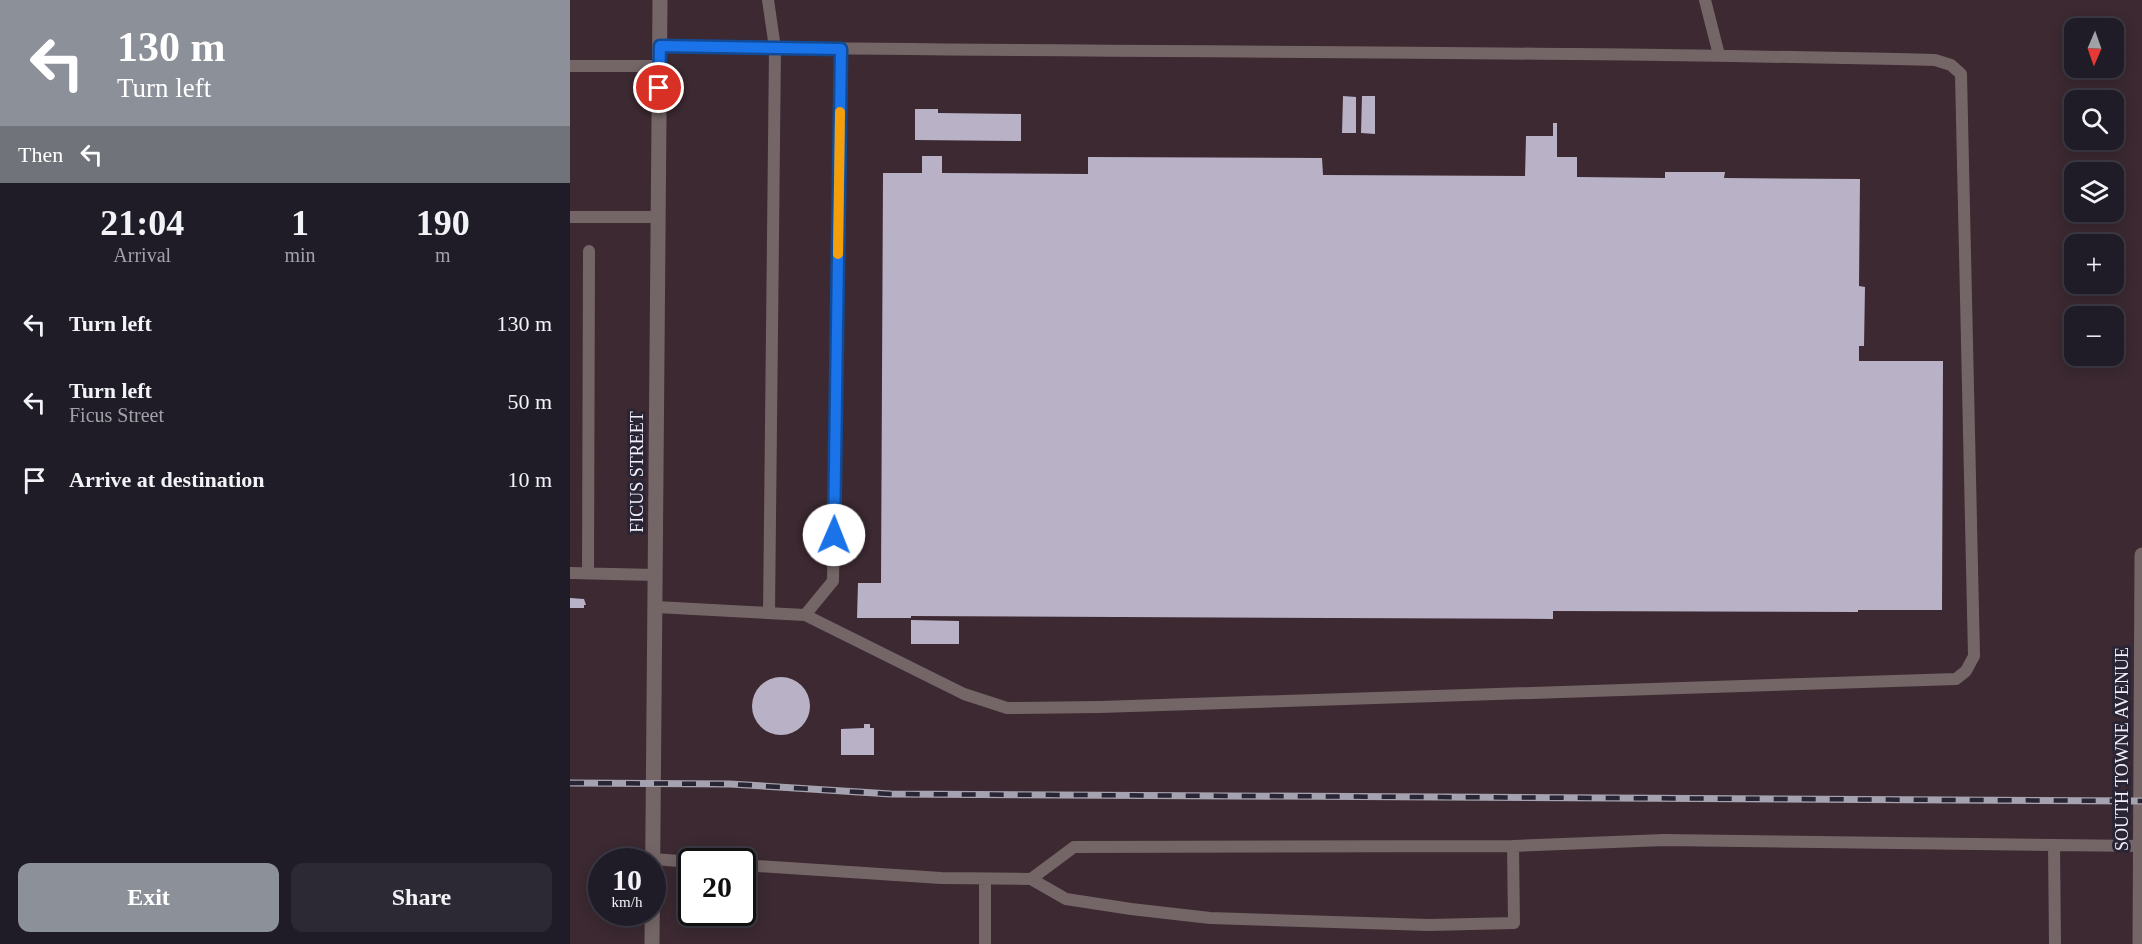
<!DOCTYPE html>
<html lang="en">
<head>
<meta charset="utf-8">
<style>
	:root { --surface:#1f1c28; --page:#2c2934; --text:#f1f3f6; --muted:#a1a1a8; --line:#3c3a45; --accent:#8c9099 }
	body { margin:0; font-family:"Times New Roman",serif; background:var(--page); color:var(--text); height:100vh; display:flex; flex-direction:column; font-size:22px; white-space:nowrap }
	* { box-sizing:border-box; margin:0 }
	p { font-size:20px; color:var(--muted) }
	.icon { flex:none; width:33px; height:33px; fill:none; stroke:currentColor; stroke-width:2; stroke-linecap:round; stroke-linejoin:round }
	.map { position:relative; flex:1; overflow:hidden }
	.panel { display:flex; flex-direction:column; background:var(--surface); width:570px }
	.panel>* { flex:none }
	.guide { background:#8c9099; color:#fff; overflow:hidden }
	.needle { width:39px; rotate:182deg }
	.tools { position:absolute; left:1494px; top:18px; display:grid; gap:12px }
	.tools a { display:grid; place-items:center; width:60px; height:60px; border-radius:12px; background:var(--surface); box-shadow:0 3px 15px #0003,0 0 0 2px var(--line); font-size:30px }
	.speed { position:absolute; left:18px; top:848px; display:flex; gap:12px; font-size:30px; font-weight:700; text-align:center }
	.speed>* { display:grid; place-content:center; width:78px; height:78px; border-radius:50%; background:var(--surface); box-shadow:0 3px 15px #0003,0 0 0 2px var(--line); line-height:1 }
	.speed small { font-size:15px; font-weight:400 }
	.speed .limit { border:3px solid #111; border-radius:9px; background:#fff; color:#111 }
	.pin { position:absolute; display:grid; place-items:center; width:51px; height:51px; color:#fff; margin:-26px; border:3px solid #fff; border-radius:50%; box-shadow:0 2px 6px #0007 }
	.me { position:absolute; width:66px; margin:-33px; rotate:1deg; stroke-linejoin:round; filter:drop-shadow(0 0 4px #0008) }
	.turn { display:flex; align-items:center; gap:21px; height:126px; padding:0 18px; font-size:27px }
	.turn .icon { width:78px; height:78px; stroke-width:2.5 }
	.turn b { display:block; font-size:42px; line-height:51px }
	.then { display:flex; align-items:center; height:57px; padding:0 18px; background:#0003; gap:12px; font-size:22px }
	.eta { display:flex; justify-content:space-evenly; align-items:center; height:102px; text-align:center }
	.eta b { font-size:36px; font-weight:700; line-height:42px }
	.primary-button { display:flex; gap:12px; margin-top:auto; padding:12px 18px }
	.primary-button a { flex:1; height:69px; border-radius:12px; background:var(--accent); color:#fff; font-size:24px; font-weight:700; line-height:69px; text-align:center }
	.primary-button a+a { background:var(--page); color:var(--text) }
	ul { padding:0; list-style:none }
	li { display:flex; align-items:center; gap:18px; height:78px; padding:0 18px }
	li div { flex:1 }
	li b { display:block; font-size:22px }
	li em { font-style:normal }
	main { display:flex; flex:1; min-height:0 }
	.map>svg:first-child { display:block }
	.industrial { fill:#3c2931; fill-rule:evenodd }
	.building { fill:#b9b2c7 }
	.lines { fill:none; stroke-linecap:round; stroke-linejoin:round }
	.lane { stroke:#746566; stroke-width:12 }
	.street { stroke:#746566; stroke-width:15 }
	.rail-casing { stroke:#a6a3b0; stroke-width:7 }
	.rail { stroke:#292535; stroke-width:4.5; stroke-dasharray:14; stroke-linecap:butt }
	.route-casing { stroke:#114b97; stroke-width:15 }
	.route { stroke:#1a73e8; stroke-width:10 }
	.slow { stroke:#f59e0b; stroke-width:10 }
	.labels { text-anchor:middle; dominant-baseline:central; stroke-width:6; stroke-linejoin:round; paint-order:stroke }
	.street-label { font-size:18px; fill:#f3f0fb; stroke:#292535 }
</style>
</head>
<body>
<main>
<section class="panel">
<div class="guide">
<div class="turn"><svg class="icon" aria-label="left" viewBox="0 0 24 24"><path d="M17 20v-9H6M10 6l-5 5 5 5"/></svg><div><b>130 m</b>Turn left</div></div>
<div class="then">Then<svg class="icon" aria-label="left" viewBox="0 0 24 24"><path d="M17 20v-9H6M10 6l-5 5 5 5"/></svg></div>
</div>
<div class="eta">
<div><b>21:04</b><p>Arrival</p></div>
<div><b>1</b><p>min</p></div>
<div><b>190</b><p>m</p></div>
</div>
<ul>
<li><svg class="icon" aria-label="left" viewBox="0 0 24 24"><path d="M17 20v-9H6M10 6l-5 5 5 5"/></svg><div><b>Turn left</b></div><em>130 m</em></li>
<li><svg class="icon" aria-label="left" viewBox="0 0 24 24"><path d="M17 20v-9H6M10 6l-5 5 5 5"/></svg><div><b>Turn left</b><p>Ficus Street</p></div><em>50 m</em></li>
<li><svg class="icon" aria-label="arrive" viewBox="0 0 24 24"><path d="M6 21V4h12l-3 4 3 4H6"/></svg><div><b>Arrive at destination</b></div><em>10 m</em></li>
</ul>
<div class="primary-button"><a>Exit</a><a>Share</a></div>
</section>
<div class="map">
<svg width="1572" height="944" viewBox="0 0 1572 944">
	<rect width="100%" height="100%" fill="#292535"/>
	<!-- industrial -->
	<path class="industrial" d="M0,0H1572V944H0ZM1504,28H1544V68H1504ZM1504,100H1544V140H1504ZM1504,172H1544V212H1504ZM1504,244H1544V284H1504ZM1504,316H1544V356H1504ZM32,861H82V912H32ZM122,861H172V912H122Z"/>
	<!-- building -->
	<path class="building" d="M773,96L786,97V133H772Z
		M792,96H805V134L791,133Z
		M345,109H368V113L451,114V141L345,140Z
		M983,123H987V157H1007V177L1095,178V172H1155L1154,178L1290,179L1289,286L1295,287L1294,346H1289V361H1373L1372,610H1288V612L983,611V619L341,616V618H287L288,583H311L313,173H352V156H372V173L518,174V157L752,158L753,175L955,176L956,136H983Z
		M0,598L14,599L16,605H14V608H0Z
		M341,620L389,621V644H341Z
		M182 706a29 29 0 1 1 58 0a29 29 0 1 1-58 0Z
		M294,724H300V728H304V755H271V729L294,728Z"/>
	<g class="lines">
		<!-- lane -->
		<path class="lane" d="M198,0L205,48L199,613
			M1135,0L1149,55
			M0,66H90
			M0,217H88
			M0,573L86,575
			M18,573L19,251
			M86,607L235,615L394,694L437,708L530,707L1386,679L1396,671L1404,656L1391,74L1381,65L1365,60C940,50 515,53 90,46
			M235,615L263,581L271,49
			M1484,845L1485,944
			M83,859L122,862
			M172,865L371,878L461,879L496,899L561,909L640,918L859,925L944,923L943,846L1094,840L1571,846
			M461,879L504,847L943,846
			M415,944V879"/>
		<!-- street -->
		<path class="street" d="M82,944L90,0
			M1570,944L1572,555"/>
		<defs>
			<path id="rail" d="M0,783L160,784L321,794L1572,801"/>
		</defs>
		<!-- rail casing -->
		<use href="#rail" class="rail-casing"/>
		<!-- rail -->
		<use href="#rail" class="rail"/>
	</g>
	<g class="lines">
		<defs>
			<path id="route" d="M89,88L90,46L271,49L264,535"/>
		</defs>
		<!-- route casing -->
		<use href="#route" class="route-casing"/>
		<!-- route -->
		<use href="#route" class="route"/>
		<!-- slow -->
		<path class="slow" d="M268,254L270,112"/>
	</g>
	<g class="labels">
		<!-- street labels -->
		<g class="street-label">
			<text transform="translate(67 472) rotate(-90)">FICUS STREET</text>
			<text transform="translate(1552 749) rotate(-90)">SOUTH TOWNE AVENUE</text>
		</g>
	</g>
</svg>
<div class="tools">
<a><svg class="needle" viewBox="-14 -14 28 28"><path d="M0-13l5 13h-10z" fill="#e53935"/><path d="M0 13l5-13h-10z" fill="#a1a1a8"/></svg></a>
<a><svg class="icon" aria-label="search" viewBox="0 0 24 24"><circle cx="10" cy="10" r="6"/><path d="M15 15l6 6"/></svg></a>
<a><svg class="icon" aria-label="layers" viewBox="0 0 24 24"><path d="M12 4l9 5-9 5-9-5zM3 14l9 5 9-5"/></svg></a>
<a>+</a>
<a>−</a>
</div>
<div class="speed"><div>10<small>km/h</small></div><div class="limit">20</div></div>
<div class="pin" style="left:89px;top:88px;background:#d93025"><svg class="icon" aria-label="arrive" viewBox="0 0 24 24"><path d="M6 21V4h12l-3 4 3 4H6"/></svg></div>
<svg class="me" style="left:264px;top:535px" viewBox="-20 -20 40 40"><circle r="19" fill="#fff"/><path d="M0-13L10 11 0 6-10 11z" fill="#1a73e8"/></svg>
</div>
</main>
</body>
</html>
